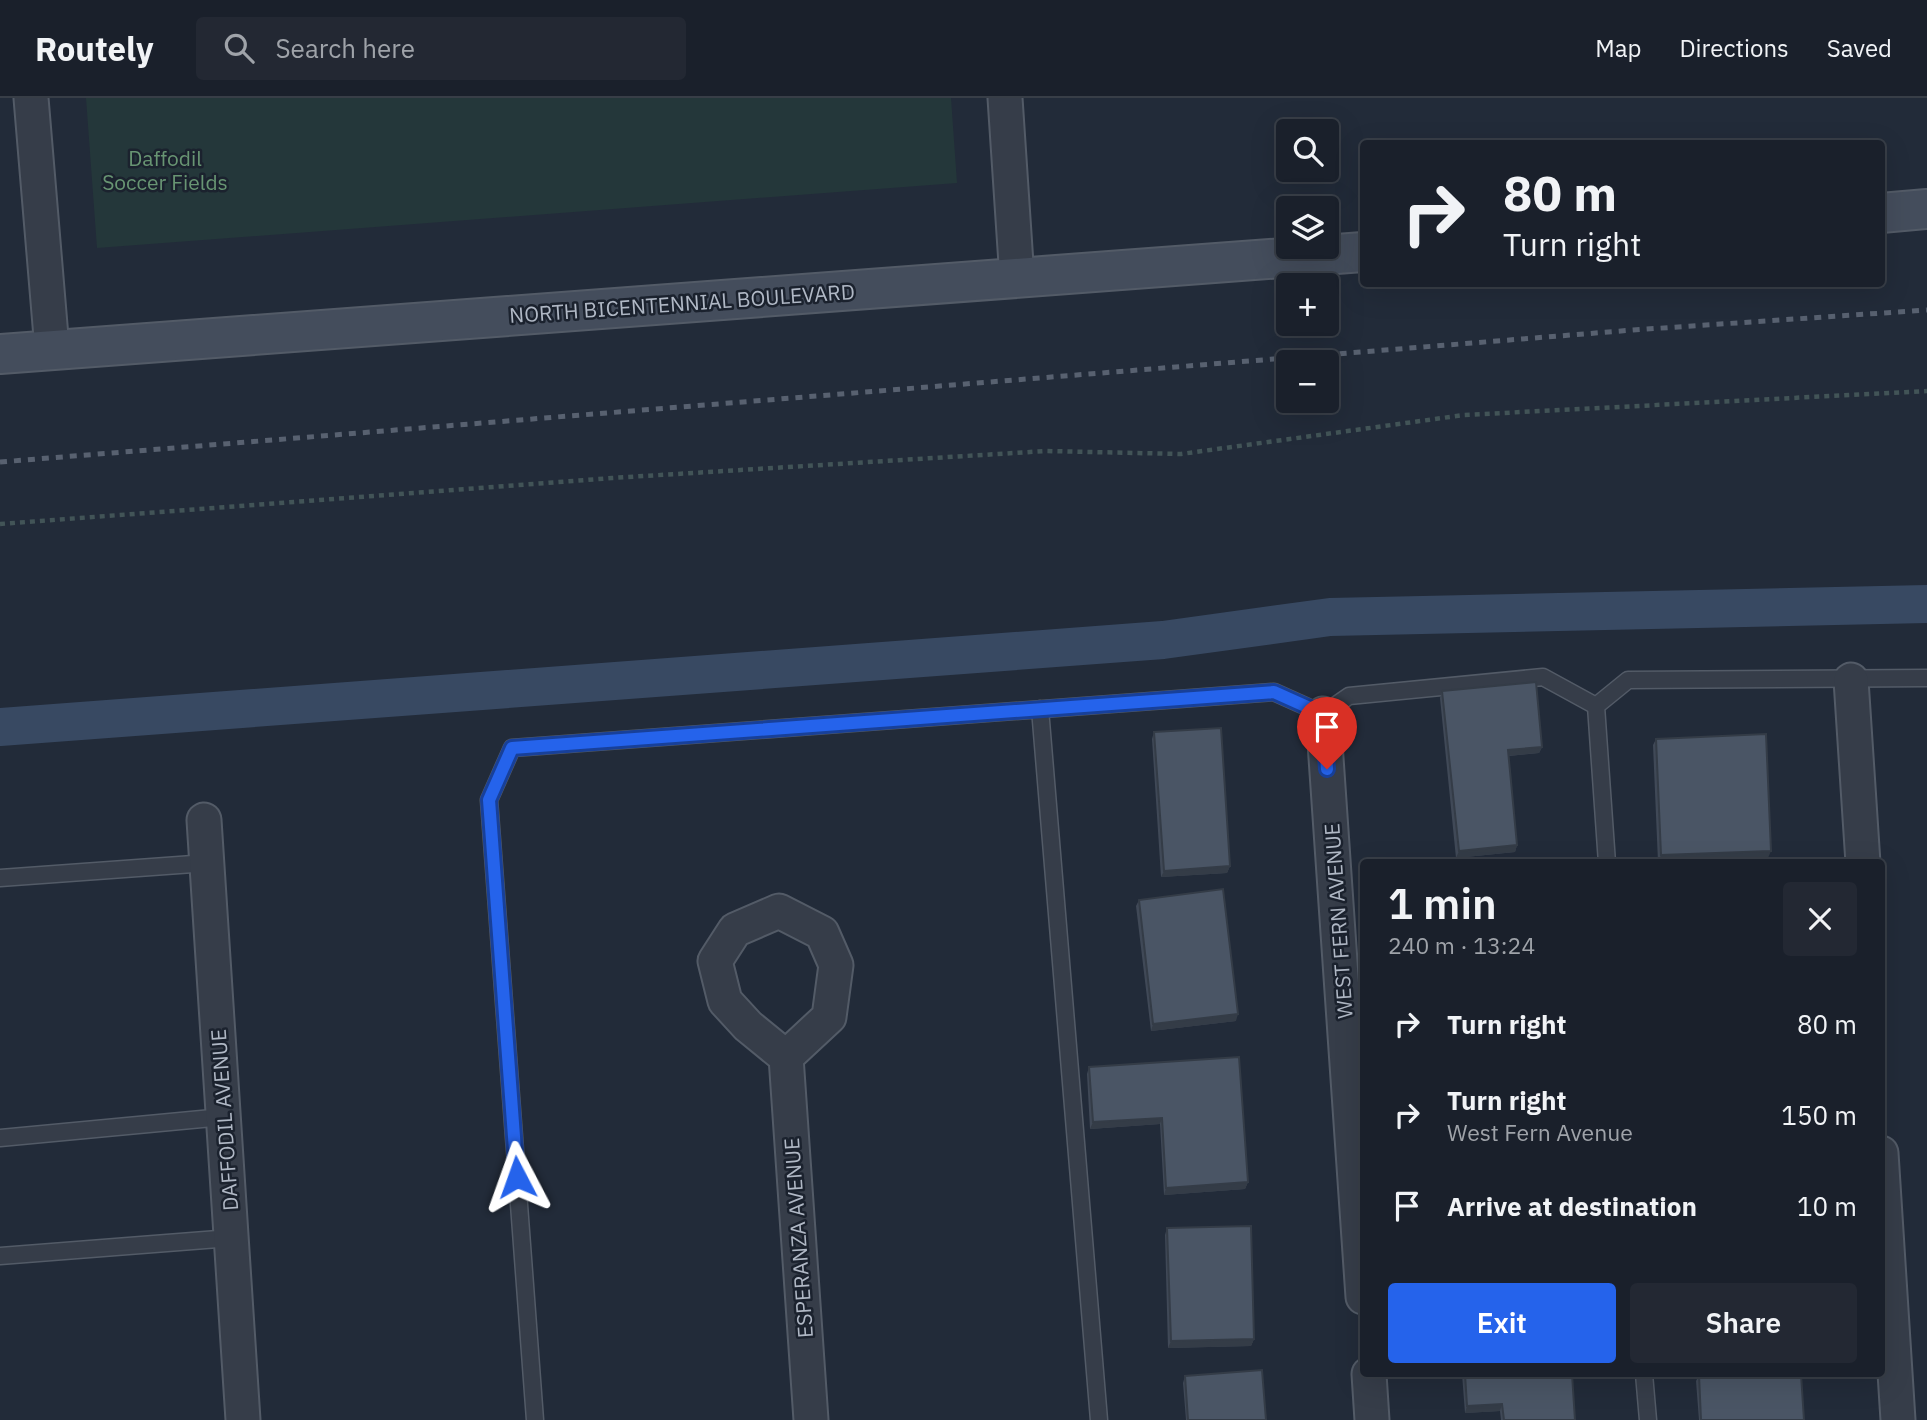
<!DOCTYPE html>
<html lang="en">
<head>
<meta charset="utf-8">
<style>
	:root { --surface:#1a202b; --page:#232833; --text:#f1f3f6; --muted:#9fa3a9; --line:#383e47; --accent:#2563eb }
	body { margin:0; font-family:"IBM Plex Sans",sans-serif; background:var(--page); color:var(--text); height:100vh; display:flex; flex-direction:column; font-size:26px; white-space:nowrap }
	* { box-sizing:border-box; margin:0 }
	p { font-size:23px; color:var(--muted) }
	.icon { flex:none; width:38px; height:38px; fill:none; stroke:currentColor; stroke-width:2; stroke-linecap:round; stroke-linejoin:round }
	.map { position:relative; flex:1; overflow:hidden }
	.side { position:absolute; left:1360px; top:761px; width:525px; height:518px; display:flex; flex-direction:column; background:var(--surface); border-radius:7px; box-shadow:0 7px 28px #0002,0 0 0 2px var(--line) }
	.side>* { flex:none }
	.banner { position:absolute; left:1360px; top:42px; width:525px; height:147px; border-radius:7px; box-shadow:0 7px 28px #0002,0 0 0 2px var(--line); background:#1a202b; color:var(--text); overflow:hidden }
	.buttons { position:absolute; left:1276px; top:21px; display:grid; gap:14px }
	.buttons a { display:grid; place-items:center; width:63px; height:63px; border-radius:7px; background:var(--surface); box-shadow:0 7px 28px #0002,0 0 0 2px var(--line); font-size:35px }
	.pin { position:absolute; display:grid; place-items:center; width:60px; height:60px; color:#fff; margin:-72px -30px; border-radius:50% 50% 50% 0; rotate:-45deg; box-shadow:0 0 7px #0007 }
	.pin .icon { rotate:45deg }
	.me { position:absolute; width:77px; margin:-38px; rotate:356deg; stroke-linejoin:round; filter:drop-shadow(0 0 5px #0008) }
	.turn { display:flex; align-items:center; gap:24px; height:147px; padding:0 28px; font-size:32px }
	.turn .icon { width:91px; height:91px; stroke-width:2.5 }
	.turn b { display:block; font-size:49px; line-height:60px }
	.round { display:grid; place-items:center; flex:none; width:74px; height:74px; border-radius:7px; background:var(--page) }
	.summary { display:flex; align-items:center; justify-content:space-between; height:119px; padding:0 28px }
	h1 { font-size:42px; font-weight:600; line-height:52px }
	.button { display:flex; gap:14px; margin-top:auto; padding:14px 28px }
	.button a { flex:1; height:80px; border-radius:7px; background:var(--accent); color:#fff; font-size:28px; font-weight:600; line-height:80px; text-align:center }
	.button a+a { background:var(--page); color:var(--text) }
	ul { padding:0; list-style:none }
	li { display:flex; align-items:center; gap:21px; height:91px; padding:0 28px }
	li div { flex:1 }
	li b { display:block; font-size:26px }
	li em { font-style:normal }
	header { display:flex; align-items:center; gap:42px; box-sizing:border-box; height:98px; padding:0 35px; background:var(--surface); border-bottom:2px solid var(--line) }
	header strong { font-size:33px }
	nav { display:flex; gap:38px; margin-inline-start:auto; font-size:24px }
	.search { width:490px; height:63px; background:var(--page); display:flex; align-items:center; gap:18px; box-sizing:border-box; padding:0 24px; border-radius:7px; color:var(--muted); font-size:26px }
	.map>svg:first-child { display:block }
	.green { fill:#24373a }
	.lines { fill:none; stroke-linecap:round; stroke-linejoin:round }
	.canal { stroke:#384962; stroke-width:38 }
	.lane-casing { stroke:#535b67; stroke-width:19 }
	.street-casing { stroke:#535b67; stroke-width:37 }
	.secondary-casing { stroke:#535b67; stroke-width:42 }
	.path { stroke:#425457; stroke-width:4.5; stroke-dasharray:5 5; stroke-linecap:butt }
	.lane { stroke:#363d49; stroke-width:16 }
	.street { stroke:#363d49; stroke-width:33 }
	.secondary { stroke:#444d5c; stroke-width:38 }
	.rail { stroke:#586170; stroke-width:5; stroke-dasharray:7 7; stroke-linecap:butt }
	.wall { fill:#404957 }
	.shaded-wall { fill:#343c47 }
	.building { fill:#4a5565; stroke:#343c47; stroke-width:2 }
	.route-casing { stroke:#184099; stroke-width:18 }
	.route { stroke:#2563eb; stroke-width:12 }
	.labels { text-anchor:middle; dominant-baseline:central; stroke-width:5; stroke-linejoin:round; paint-order:stroke }
	.park-label { font-size:21px; fill:#689573; stroke:#1b222e }
	.street-label { font-size:21px; fill:#b0b8c5; stroke:#1b222e }
</style>
</head>
<body>
<header>
<strong>Routely</strong>
<div class="search"><svg class="icon" aria-label="search" viewBox="0 0 24 24"><circle cx="10" cy="10" r="6"/><path d="M15 15l6 6"/></svg>Search here</div>
<nav><a>Map</a><a>Directions</a><a>Saved</a></nav>
</header>
<div class="map">
<svg width="1927" height="1322" viewBox="0 0 1927 1322">
	<rect width="100%" height="100%" fill="#222b39"/>
	<!-- green -->
	<path class="green" d="M86,0H951L957,85L97,150Z"/>
	<g class="lines">
		<!-- canal -->
		<path class="canal" d="M0,629L1163,542L1330,519L1927,506"/>
		<defs>
			<path id="lane" d="M1040,611L1099,1322
				M1607,765L1596,608L1628,582L1927,580
				M0,780L207,765
				M0,1040L223,1019
				M0,1158L231,1140
				M1644,1276L1648,1322
				M535,1322L489,702L512,650L1274,594L1323,616L1349,598L1543,579L1596,608"/>
			<path id="street" d="M31,0L52,251
				M1005,0L1017,181
				M1851,582L1863,765
				M1323,616L1363,1199
				M204,722L243,1322
				M786,959L829,919L836,867L822,835L779,813L735,832L715,863L725,903L748,928L786,959L811,1322
				M1881,1055L1898,1322
				M1369,1276L1372,1322"/>
			<path id="secondary" d="M1881,115L1927,111
				M0,256L1363,154"/>
		</defs>
		<!-- lane casing -->
		<use href="#lane" class="lane-casing"/>
		<!-- street casing -->
		<use href="#street" class="street-casing"/>
		<!-- secondary casing -->
		<use href="#secondary" class="secondary-casing"/>
		<!-- path -->
		<path class="path" d="M0,426L612,380L1046,353L1181,356L1464,317L1927,293"/>
		<!-- lane -->
		<use href="#lane" class="lane"/>
		<!-- street -->
		<use href="#street" class="street"/>
		<!-- secondary -->
		<use href="#secondary" class="secondary"/>
		<!-- rail -->
		<path class="rail" d="M0,364L1633,232L1927,212"/>
	</g>
	<!-- wall -->
	<path class="wall" d="M1442,593L1542,649L1539,655L1509,658L1517,747L1515,754L1456,760L1440,600Z
		M1154,634L1230,768L1227,775L1161,779L1152,641Z
		M1656,641L1768,760L1658,764L1653,647Z
		M1139,802L1236,923L1151,933L1136,808Z
		M1239,959L1248,1084L1245,1091L1164,1097L1160,1026L1090,1031L1087,976L1089,969Z
		M1167,1130L1254,1241L1251,1248L1168,1250L1165,1137Z
		M1462,1276H1572L1575,1322H1501L1500,1313L1465,1315Z
		M1699,1277L1804,1322H1699L1696,1283Z
		M1185,1278L1266,1322H1186L1183,1285Z"/>
	<!-- shaded-wall -->
	<path class="shaded-wall" d="M1542,649L1539,655L1506,658L1508,652Z
		M1517,747L1515,754L1456,760L1459,753Z
		M1771,753L1768,760L1658,764L1661,757Z
		M1230,768L1227,775L1161,779L1164,773Z
		M1238,916L1236,923L1151,933L1153,926Z
		M1162,1020L1160,1026L1090,1031L1093,1024Z
		M1248,1084L1245,1091L1164,1097L1166,1090Z
		M1254,1241L1251,1248L1168,1250L1171,1243Z
		M1502,1306L1500,1313L1465,1315L1467,1308Z"/>
	<!-- building -->
	<path class="building" d="M1536,584L1542,649L1508,652L1517,747L1459,753L1442,593Z
		M1221,630L1230,768L1164,773L1154,634Z
		M1766,636L1771,753L1661,757L1656,641Z
		M1223,791L1238,916L1153,926L1139,802Z
		M1239,959L1248,1084L1166,1090L1162,1020L1093,1024L1089,969Z
		M1251,1128L1254,1241L1171,1243L1167,1130Z
		M1262,1272L1266,1322H1188L1185,1278Z
		M1465,1276H1572L1575,1322H1504L1502,1306L1467,1308Z
		M1713,1276H1801L1804,1322H1701L1699,1277Z"/>
	<g class="lines">
		<defs>
			<path id="route" d="M517,1079L489,702L512,650L1274,594L1323,616L1327,671"/>
		</defs>
		<!-- route casing -->
		<use href="#route" class="route-casing"/>
		<!-- route -->
		<use href="#route" class="route"/>
	</g>
	<g class="labels">
		<!-- park labels -->
		<g class="park-label">
			<text x="165" y="60">Daffodil<tspan x="165" dy="24">Soccer Fields</tspan></text>
		</g>
		<!-- street labels -->
		<g class="street-label">
			<text transform="translate(682 205) rotate(-4)">NORTH BICENTENNIAL BOULEVARD</text>
			<text transform="translate(1338 823) rotate(-94)">WEST FERN AVENUE</text>
			<text transform="translate(224 1022) rotate(-94)">DAFFODIL AVENUE</text>
			<text transform="translate(798 1140) rotate(-94)">ESPERANZA AVENUE</text>
		</g>
	</g>
</svg>
<div class="buttons">
<a><svg class="icon" aria-label="search" viewBox="0 0 24 24"><circle cx="10" cy="10" r="6"/><path d="M15 15l6 6"/></svg></a>
<a><svg class="icon" aria-label="layers" viewBox="0 0 24 24"><path d="M12 4l9 5-9 5-9-5zM3 14l9 5 9-5"/></svg></a>
<a>+</a>
<a>−</a>
</div>
<div class="pin" style="left:1327px;top:671px;background:#d93025"><svg class="icon" aria-label="arrive" viewBox="0 0 24 24"><path d="M6 21V4h12l-3 4 3 4H6"/></svg></div>
<svg class="me" style="left:517px;top:1079px" viewBox="-20 -20 40 40"><path d="M0-17L14 15 0 8-14 15z" fill="#2563eb" stroke="#fff" stroke-width="4"/></svg>
<div class="banner">
<div class="turn"><svg class="icon" aria-label="right" viewBox="0 0 24 24"><path d="M7 20v-9h11M14 6l5 5-5 5"/></svg><div><b>80 m</b>Turn right</div></div>
</div>
<section class="side">
<div class="summary"><div><h1>1 min</h1><p>240 m · 13:24</p></div><a class="round"><svg class="icon" aria-label="close" viewBox="0 0 24 24"><path d="M6 6l12 12M18 6L6 18"/></svg></a></div>
<ul>
<li><svg class="icon" aria-label="right" viewBox="0 0 24 24"><path d="M7 20v-9h11M14 6l5 5-5 5"/></svg><div><b>Turn right</b></div><em>80 m</em></li>
<li><svg class="icon" aria-label="right" viewBox="0 0 24 24"><path d="M7 20v-9h11M14 6l5 5-5 5"/></svg><div><b>Turn right</b><p>West Fern Avenue</p></div><em>150 m</em></li>
<li><svg class="icon" aria-label="arrive" viewBox="0 0 24 24"><path d="M6 21V4h12l-3 4 3 4H6"/></svg><div><b>Arrive at destination</b></div><em>10 m</em></li>
</ul>
<div class="button"><a>Exit</a><a>Share</a></div>
</section>
</div>
</body>
</html>
